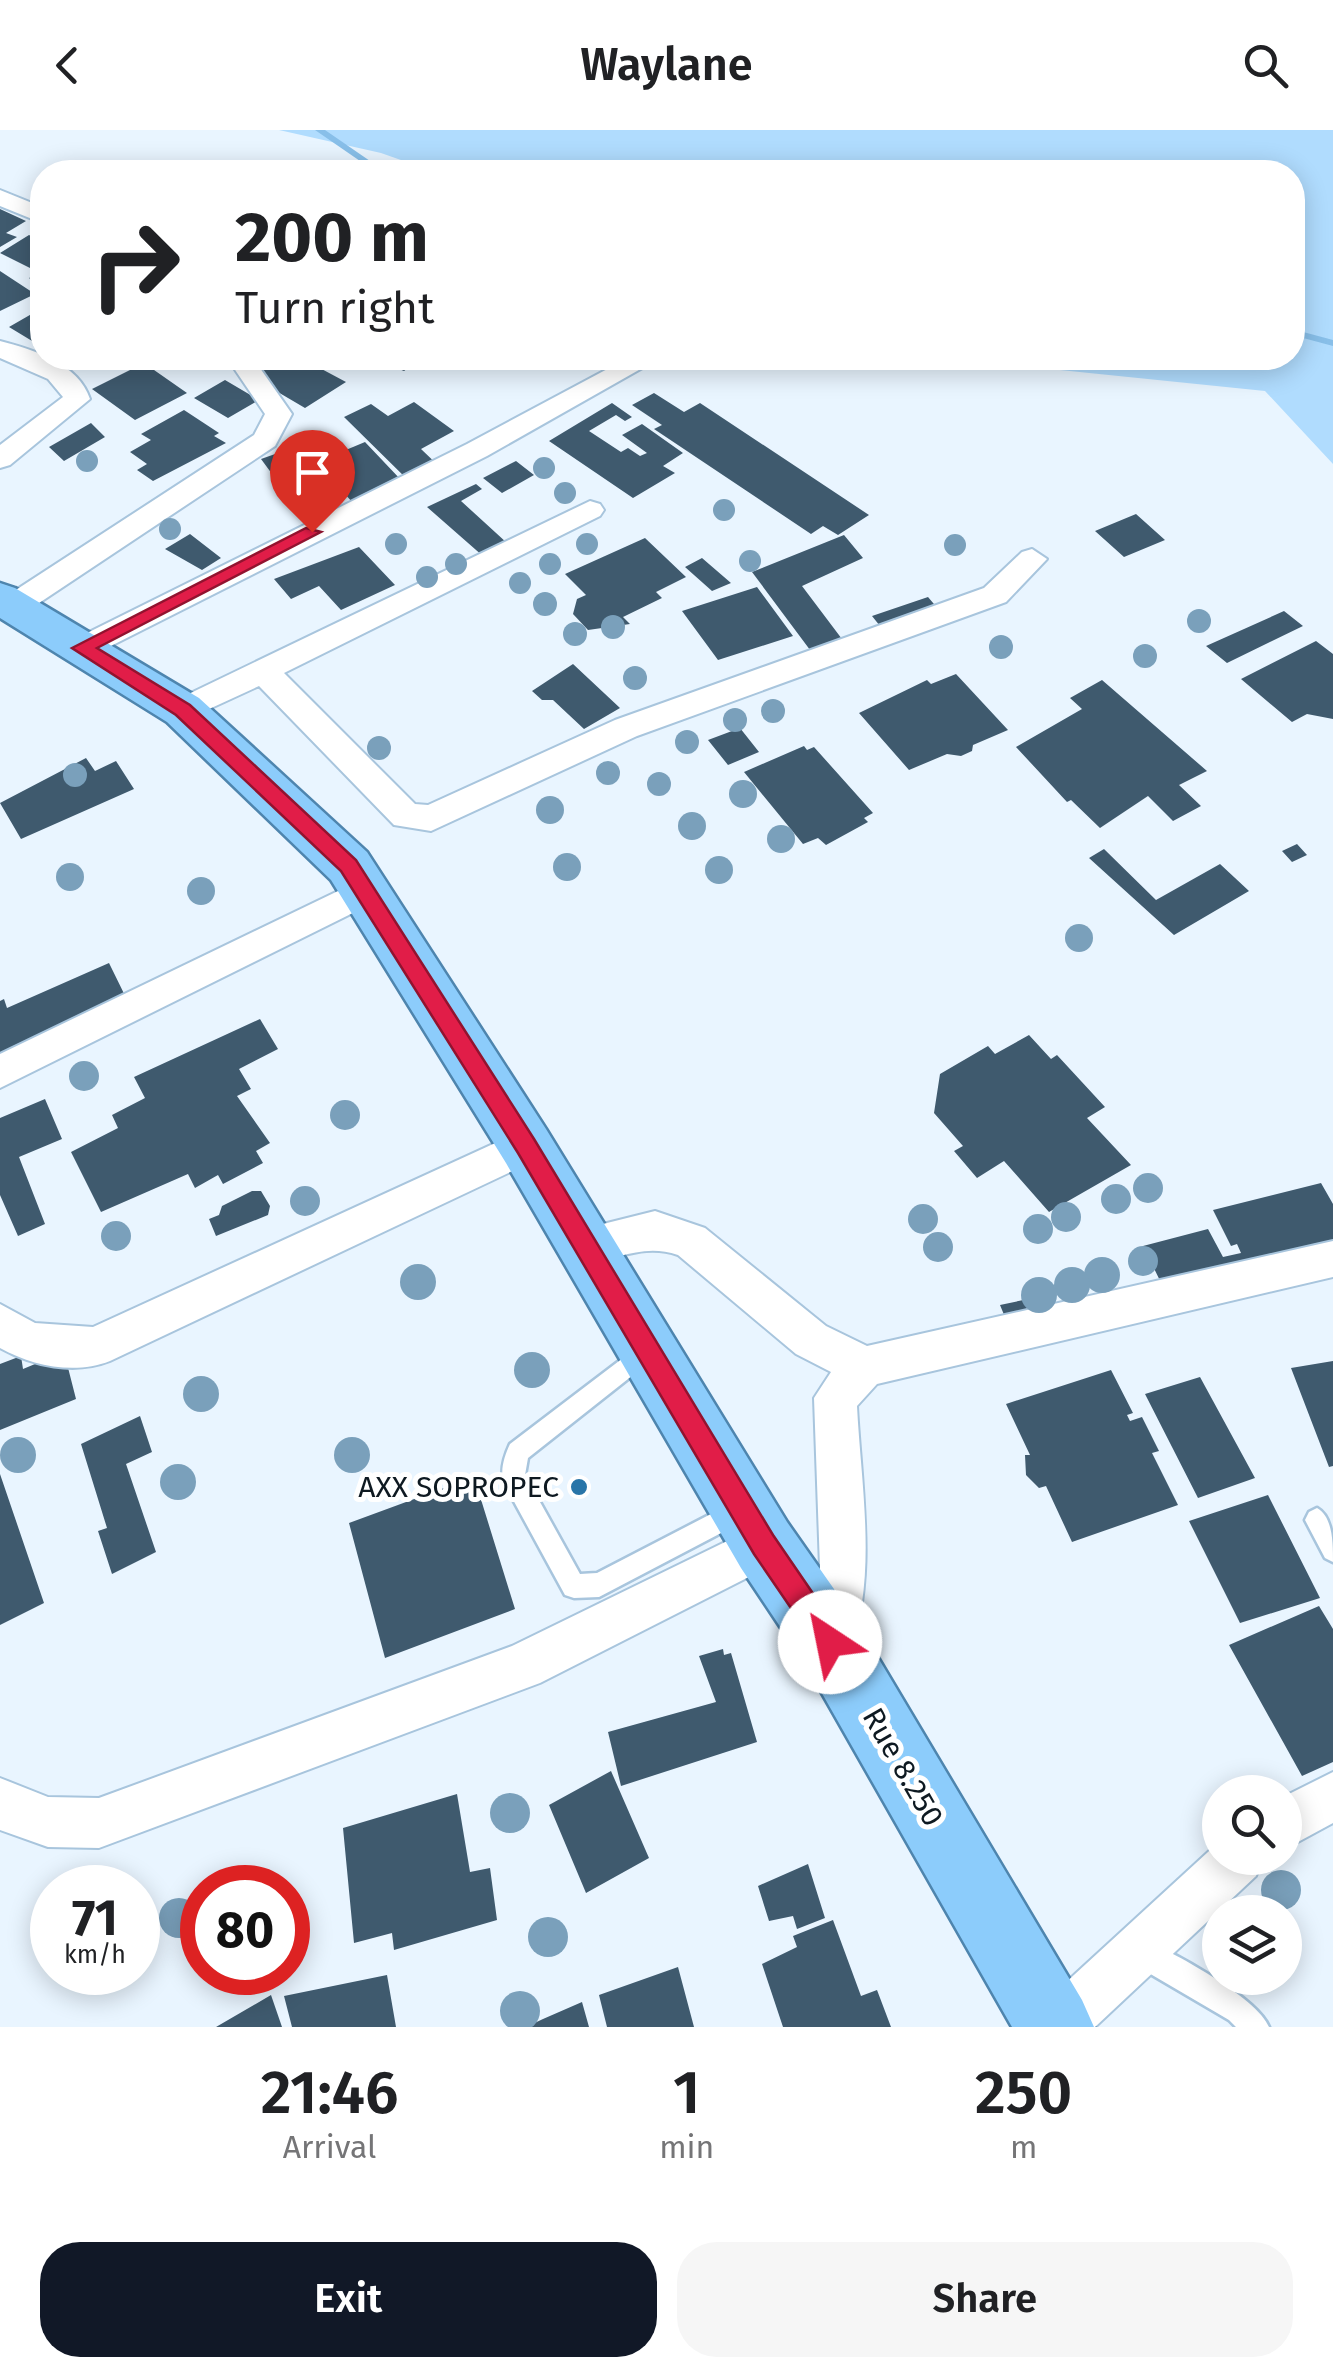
<!DOCTYPE html>
<html lang="en">
<head>
<meta charset="utf-8">
<style>
	:root { --surface:#fff; --page:#f6f6f6; --text:#202124; --muted:#757577; --accent:#111827 }
	body { margin:0; font-family:"Fira Sans",sans-serif; background:var(--page); color:var(--text); height:100vh; display:flex; flex-direction:column; font-size:38px; white-space:nowrap }
	* { box-sizing:border-box; margin:0 }
	p { font-size:32px; color:var(--muted) }
	.icon { flex:none; width:55px; height:55px; fill:none; stroke:currentColor; stroke-width:2; stroke-linecap:round; stroke-linejoin:round }
	.map { position:relative; height:1897px; overflow:hidden }
	.drawer { display:flex; flex-direction:column; background:var(--surface); flex:1 }
	.drawer>* { flex:none }
	.top-card { position:absolute; left:30px; top:30px; width:1275px; height:210px; border-radius:40px; box-shadow:0 5px 25px #0003; background:#fff; color:var(--text); overflow:hidden }
	.tools { position:absolute; left:1202px; top:1645px; display:grid; gap:20px }
	.tools a { display:grid; place-items:center; width:100px; height:100px; border-radius:50%; background:var(--surface); box-shadow:0 5px 25px #0003; font-size:50px }
	.speed { position:absolute; left:30px; top:1735px; display:flex; gap:20px; font-size:50px; font-weight:700; text-align:center }
	.speed>* { display:grid; place-content:center; width:130px; height:130px; border-radius:50%; background:var(--surface); box-shadow:0 5px 25px #0003; line-height:1 }
	.speed small { font-size:25px; font-weight:400 }
	.speed .limit { border:15px solid #d22; background:#fff; color:#111 }
	.pin { position:absolute; display:grid; place-items:center; width:85px; height:85px; color:#fff; margin:-102px -42px; border-radius:50% 50% 50% 0; rotate:-45deg; box-shadow:0 0 10px #0007 }
	.pin .icon { rotate:45deg }
	.me { position:absolute; width:110px; margin:-55px; rotate:326deg; stroke-linejoin:round; filter:drop-shadow(0 0 8px #0008) }
	.turn { display:flex; align-items:center; gap:35px; height:210px; padding:0 40px; font-size:45px }
	.turn .icon { width:130px; height:130px; stroke-width:2.5 }
	.turn b { display:block; font-size:70px; line-height:85px }
	.eta { display:flex; justify-content:space-evenly; align-items:center; height:170px; text-align:center }
	.eta b { font-size:60px; font-weight:600; line-height:70px }
	.action { display:flex; gap:20px; margin-top:auto; padding:20px 40px }
	.action a { flex:1; height:115px; border-radius:40px; background:var(--accent); color:#fff; font-size:40px; font-weight:600; line-height:115px; text-align:center }
	.action a+a { background:var(--page); color:var(--text) }
	header { display:flex; justify-content:space-between; align-items:center; height:130px; padding:0 40px; background:var(--surface); font-size:45px; font-weight:600 }
	.map>svg:first-child { display:block }
	.green { fill:#b0dcfe }
	.lines { fill:none; stroke-linecap:round; stroke-linejoin:round }
	.stream { fill:#88bfe9; fill-rule:evenodd }
	.building { fill:#3f5a6e }
	.service-casing { stroke:#a8c5dd; stroke-width:5 }
	.minor-casing { stroke:#a8c5dd; stroke-width:4 }
	.trunk-casing { stroke:#4e85ae; stroke-width:5 }
	.service { fill:#fff; fill-rule:evenodd }
	.minor { fill:#fff; fill-rule:evenodd }
	.trunk { fill:#8cccfb; fill-rule:evenodd }
	.tree { fill:#7aa0bb }
	.route { fill:#e11d48; stroke:#92132f; stroke-width:2.5 }
	.poi-dot { fill:#2975a8; stroke:#fff; stroke-width:4 }
	.labels { text-anchor:middle; dominant-baseline:central; stroke-width:10; stroke-linejoin:round; paint-order:stroke }
	.poi-label { font-size:30px; fill:#0e1921; stroke:#fff; text-anchor:end }
	.street-label { font-size:30px; fill:#0e1921; stroke:#fff }
</style>
</head>
<body>
<header><svg class="icon" aria-label="back" viewBox="0 0 24 24"><path d="M15 5l-7 7 7 7"/></svg>Waylane<svg class="icon" aria-label="search" viewBox="0 0 24 24"><circle cx="10" cy="10" r="6"/><path d="M15 15l6 6"/></svg></header>
<div class="map">
<svg width="1333" height="1897" viewBox="0 0 1333 1897">
	<rect width="100%" height="100%" fill="#e9f5ff"/>
	<!-- green -->
	<path class="green" d="M279,0H1333V334L1265,261L944,228H1292V42H435L381,23Z"/>
	<g class="lines">
		<!-- stream -->
		<path class="stream" d="M315,0H325L386,42H376Z
			M1292,199L1333,210V216L1292,205Z"/>
	</g>
	<!-- building -->
	<path class="building" d="M0,79L26,91L6,103L17,107L0,117Z
		M29,105L42,111V158L29,148L40,143L0,123Z
		M0,141L35,164L0,181Z
		M42,178V217L9,197Z
		M273,228H301L346,252L305,278L247,244Z
		M371,228H421L404,241Z
		M144,233L187,263L135,290L92,259Z
		M225,250L259,270L228,288L194,268Z
		M654,263L684,282L700,273L869,385L838,405L823,396L811,404L654,299L662,295L632,275Z
		M414,272L454,301L421,319L444,341L413,355L344,287L371,274L388,286Z
		M612,273L632,287L625,291L616,285L589,301L621,322L628,318L640,326L647,323L622,305L642,294L683,323L663,336L675,343L633,368L549,311Z
		M184,280L219,303L214,306L226,313L153,351L137,340L147,334L130,322L151,310L141,304Z
		M91,293L105,307L64,331L49,317Z
		M365,312L402,351L352,372L317,332Z
		M295,317L313,340L278,352L261,329Z
		M516,331L534,345L502,363L483,348Z
		M476,354L482,359L461,371L517,422L492,434L427,377Z
		M1136,384L1165,410L1124,427L1095,401Z
		M190,404L221,428L202,440L165,419Z
		M844,405L863,428L802,456L851,521L819,532L752,442Z
		M645,408L686,447L656,462L662,468L623,487L630,494L588,500L573,484L577,469L586,465L565,444Z
		M359,417L395,455L341,480L319,456L291,469L274,449Z
		M702,428L731,453L712,461L685,437Z
		M757,457L793,506L718,530L682,481Z
		M928,467L945,487L888,506L872,486Z
		M1284,481L1303,496L1227,533L1206,516Z
		M1316,511L1333,524V589L1307,584L1292,592L1241,549Z
		M573,534L620,578L584,599L553,570H542L532,561Z
		M956,544L1008,600L973,615L972,621L961,626L947,624L909,640L859,583L927,550L931,554Z
		M1102,550L1207,641L1179,655L1201,676L1173,691L1148,666L1100,698L1071,670L1067,672L1016,617L1082,579L1070,568Z
		M740,598L759,622L728,635L708,610Z
		M804,616L807,620L814,617L873,683L864,688L868,692L826,715L818,708L803,714L744,642Z
		M86,628L95,641L116,631L134,659L21,709L0,673Z
		M1297,714L1307,725L1292,732L1282,721Z
		M1104,719L1156,770L1220,734L1249,761L1174,805L1089,728Z
		M109,833L135,886L0,945V871L4,869L7,878Z
		M260,889L278,919L239,939L251,959L237,966L270,1013L256,1021L263,1033L223,1054L218,1045L195,1058L188,1044L101,1082L71,1022L118,998L112,985L145,968L134,947Z
		M1029,905L1051,929L1057,925L1105,977L1087,988L1131,1035L1049,1082L1004,1031L977,1048L954,1021L963,1016L934,983L940,944L988,916L995,924Z
		M45,969L62,1009L19,1027L45,1094L18,1106L0,1065V988Z
		M1321,1053L1333,1074V1129L1170,1171L1143,1116L1208,1099L1223,1127L1241,1123L1237,1114L1231,1116L1213,1080Z
		M252,1061H261L270,1076L268,1085L216,1106L209,1089L219,1085L222,1076Z
		M1033,1168L1046,1201L1014,1209L1000,1175Z
		M64,1222L76,1269L0,1300V1234L21,1226L23,1239Z
		M1333,1231V1336L1329,1337L1291,1238Z
		M1111,1240L1133,1283L1127,1285L1130,1291L1142,1287L1159,1321L1152,1323L1178,1375L1072,1412L1046,1356L1039,1358L1026,1345L1025,1325H1030L1006,1274Z
		M1200,1247L1255,1348L1198,1368L1145,1264Z
		M140,1286L152,1322L126,1334L156,1422L112,1444L98,1401L107,1398L81,1314Z
		M0,1344L44,1473L0,1495Z
		M474,1347L515,1479L385,1528L349,1393Z
		M1268,1365L1320,1468L1240,1493L1189,1391Z
		M1319,1476L1333,1499V1632L1302,1646L1229,1515Z
		M723,1519L724,1525L731,1523L757,1612L621,1656L608,1602L716,1572L699,1526Z
		M611,1641L649,1728L586,1763L549,1675Z
		M457,1664L470,1742L490,1738L497,1790L394,1820L392,1803L354,1813L343,1698Z
		M808,1734L825,1788L797,1799L793,1786L769,1791L758,1756Z
		M833,1790L861,1866L877,1860L891,1897H783L762,1834L797,1817L793,1806Z
		M678,1837L694,1897H607L599,1865Z
		M387,1845L396,1897H292L284,1866Z
		M271,1865L282,1897H216Z
		M582,1872L589,1897H526L543,1889Z"/>
	<g class="lines">
		<defs>
			<path id="service" d="M644,1212L652,1216L655,1223L652,1230L528,1328L525,1345L580,1444L597,1443L736,1371L744,1375L748,1383L744,1391L599,1467L574,1468L565,1465L505,1355C499,1342 504,1327 510,1314Z
				M1317,1378C1333,1387 1333,1413 1333,1432L1325,1428L1305,1390L1309,1382Z
				M1140,1808C1171,1821 1257,1867 1269,1897H1236L1229,1890L1130,1832L1126,1822L1130,1812Z"/>
			<path id="minor" d="M0,60L42,77V93L0,76Z
				M0,211C34,220 78,233 90,269L10,335L0,338V315L63,267L48,249L0,228Z
				M227,228H253L292,284L275,316L24,483H2V469L254,305L265,284Z
				M628,228H660L487,326L93,525H71L67,518L71,511L467,314Z
				M590,371L600,374L604,380L600,386L284,543L415,674L428,675L615,590L984,458L1022,422L1032,419L1047,429L1006,472L637,606L431,701L394,695L259,556L183,591L172,588L167,580L172,572Z
				M365,748L377,751L382,761L377,771L0,958V924Z
				M526,999L540,1004L545,1016L540,1028L110,1231C75,1245 32,1236 0,1218V1174L35,1193L93,1197Z
				M655,1081L705,1098L826,1196L867,1216L1333,1111V1147L877,1254L857,1276C861,1357 879,1452 847,1529L831,1536L815,1529L808,1513L820,1437L814,1268L831,1242L796,1224L678,1125C634,1110 606,1141 571,1128L565,1115L571,1102Z
				M764,1393L780,1399L786,1415L780,1431L540,1553L99,1718L48,1717L0,1700V1648L48,1667L99,1668L512,1516Z
				M1333,1642V1693L1285,1719V1666Z
				M1220,1711V1728H1263L1256,1746L1095,1897H1031L1038,1878Z"/>
			<path id="trunk" d="M0,453L15,458L199,568L367,722L546,999L787,1392L855,1489L1082,1870L1094,1897H1012L807,1537L741,1438L506,1033L331,750L167,592L0,488Z"/>
		</defs>
		<!-- service casing -->
		<use href="#service" class="service-casing"/>
		<!-- minor casing -->
		<use href="#minor" class="minor-casing"/>
		<!-- trunk casing -->
		<use href="#trunk" class="trunk-casing"/>
		<!-- service -->
		<use href="#service" class="service"/>
		<!-- minor -->
		<use href="#minor" class="minor"/>
		<!-- trunk -->
		<use href="#trunk" class="trunk"/>
	</g>
	<!-- trees -->
	<g class="tree">
		<circle cx="87" cy="331" r="11"/>
		<circle cx="544" cy="338" r="11"/>
		<circle cx="565" cy="363" r="11"/>
		<circle cx="724" cy="380" r="11"/>
		<circle cx="170" cy="399" r="11"/>
		<circle cx="396" cy="414" r="11"/>
		<circle cx="587" cy="414" r="11"/>
		<circle cx="955" cy="415" r="11"/>
		<circle cx="750" cy="431" r="11"/>
		<circle cx="456" cy="434" r="11"/>
		<circle cx="550" cy="434" r="11"/>
		<circle cx="427" cy="447" r="11"/>
		<circle cx="520" cy="453" r="11"/>
		<circle cx="545" cy="474" r="12"/>
		<circle cx="1199" cy="491" r="12"/>
		<circle cx="613" cy="497" r="12"/>
		<circle cx="575" cy="504" r="12"/>
		<circle cx="1001" cy="517" r="12"/>
		<circle cx="1145" cy="526" r="12"/>
		<circle cx="635" cy="548" r="12"/>
		<circle cx="773" cy="581" r="12"/>
		<circle cx="735" cy="590" r="12"/>
		<circle cx="687" cy="612" r="12"/>
		<circle cx="379" cy="618" r="12"/>
		<circle cx="608" cy="643" r="12"/>
		<circle cx="75" cy="645" r="12"/>
		<circle cx="659" cy="654" r="12"/>
		<circle cx="743" cy="664" r="14"/>
		<circle cx="550" cy="680" r="14"/>
		<circle cx="692" cy="696" r="14"/>
		<circle cx="781" cy="709" r="14"/>
		<circle cx="567" cy="737" r="14"/>
		<circle cx="719" cy="740" r="14"/>
		<circle cx="70" cy="747" r="14"/>
		<circle cx="201" cy="761" r="14"/>
		<circle cx="1079" cy="808" r="14"/>
		<circle cx="84" cy="946" r="15"/>
		<circle cx="345" cy="985" r="15"/>
		<circle cx="1148" cy="1058" r="15"/>
		<circle cx="1116" cy="1069" r="15"/>
		<circle cx="305" cy="1071" r="15"/>
		<circle cx="1066" cy="1087" r="15"/>
		<circle cx="923" cy="1089" r="15"/>
		<circle cx="1038" cy="1099" r="15"/>
		<circle cx="116" cy="1106" r="15"/>
		<circle cx="938" cy="1117" r="15"/>
		<circle cx="1143" cy="1131" r="15"/>
		<circle cx="1102" cy="1145" r="18"/>
		<circle cx="418" cy="1152" r="18"/>
		<circle cx="1072" cy="1155" r="18"/>
		<circle cx="1039" cy="1165" r="18"/>
		<circle cx="532" cy="1240" r="18"/>
		<circle cx="201" cy="1264" r="18"/>
		<circle cx="18" cy="1325" r="18"/>
		<circle cx="352" cy="1325" r="18"/>
		<circle cx="178" cy="1352" r="18"/>
		<circle cx="510" cy="1683" r="20"/>
		<circle cx="1281" cy="1760" r="20"/>
		<circle cx="179" cy="1788" r="20"/>
		<circle cx="548" cy="1807" r="20"/>
		<circle cx="520" cy="1881" r="20"/>
	</g>
	<!-- route -->
	<path class="route" d="M306,398L321,402L97,518L190,575L356,730L534,1009L773,1405L840,1503L845,1512L840,1522L830,1527L821,1522L754,1424L518,1023L341,741L176,585L72,518Z"/>
	<!-- markers -->
	<circle class="poi-dot" cx="579" cy="1357" r="10"/>
	<g class="labels">
		<!-- poi labels -->
		<g class="poi-label">
			<text x="559" y="1357">AXX SOPROPEC</text>
		</g>
		<!-- street labels -->
		<g class="street-label">
			<text transform="translate(903 1637) rotate(60)">Rue 8.250</text>
		</g>
	</g>
</svg>
<div class="tools">
<a><svg class="icon" aria-label="search" viewBox="0 0 24 24"><circle cx="10" cy="10" r="6"/><path d="M15 15l6 6"/></svg></a>
<a><svg class="icon" aria-label="layers" viewBox="0 0 24 24"><path d="M12 4l9 5-9 5-9-5zM3 14l9 5 9-5"/></svg></a>
</div>
<div class="speed"><div>71<small>km/h</small></div><div class="limit">80</div></div>
<div class="pin" style="left:312px;top:402px;background:#d93025"><svg class="icon" aria-label="arrive" viewBox="0 0 24 24"><path d="M6 21V4h12l-3 4 3 4H6"/></svg></div>
<svg class="me" style="left:830px;top:1512px" viewBox="-20 -20 40 40"><circle r="19" fill="#fff"/><path d="M0-13L10 11 0 6-10 11z" fill="#e11d48"/></svg>
<div class="top-card">
<div class="turn"><svg class="icon" aria-label="right" viewBox="0 0 24 24"><path d="M7 20v-9h11M14 6l5 5-5 5"/></svg><div><b>200 m</b>Turn right</div></div>
</div>
</div>
<section class="drawer">
<div class="eta">
<div><b>21:46</b><p>Arrival</p></div>
<div><b>1</b><p>min</p></div>
<div><b>250</b><p>m</p></div>
</div>
<div class="action"><a>Exit</a><a>Share</a></div>
</section>
</body>
</html>
